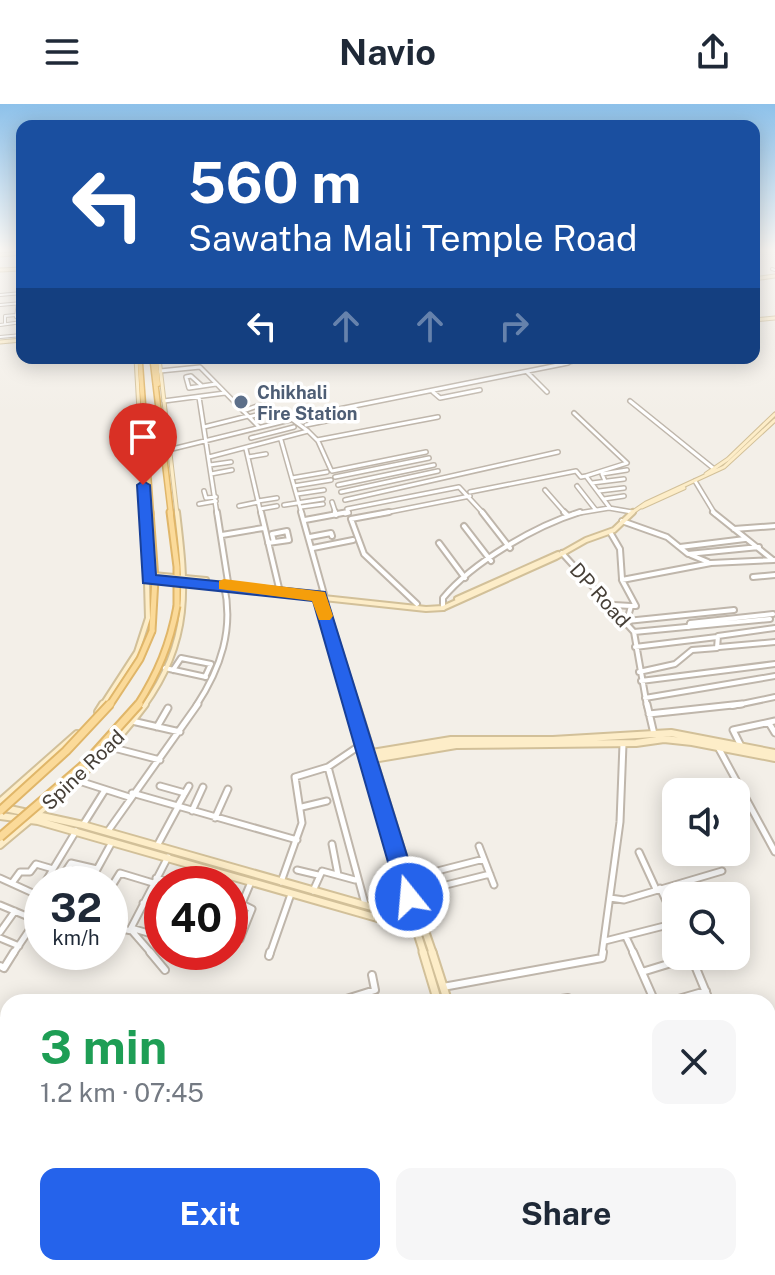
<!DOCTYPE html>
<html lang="en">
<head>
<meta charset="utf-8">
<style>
	:root { --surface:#fff; --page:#f6f6f7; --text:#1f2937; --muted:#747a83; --accent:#2563eb }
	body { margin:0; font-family:"Public Sans",sans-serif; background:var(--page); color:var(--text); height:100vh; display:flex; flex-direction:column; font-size:30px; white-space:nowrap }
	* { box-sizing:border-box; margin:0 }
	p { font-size:26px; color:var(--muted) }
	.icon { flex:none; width:44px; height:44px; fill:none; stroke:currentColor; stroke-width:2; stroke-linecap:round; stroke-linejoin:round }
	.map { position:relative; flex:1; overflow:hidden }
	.side { position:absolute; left:0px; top:890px; width:776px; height:282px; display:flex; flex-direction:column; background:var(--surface); border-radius:24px 24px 0 0; box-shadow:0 4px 20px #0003 }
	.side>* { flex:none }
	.guide { position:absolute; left:16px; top:16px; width:744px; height:244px; border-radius:16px; box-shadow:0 4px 20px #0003; background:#1a4fa0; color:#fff; overflow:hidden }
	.buttons { position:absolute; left:662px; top:674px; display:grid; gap:16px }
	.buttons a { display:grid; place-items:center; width:88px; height:88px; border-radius:16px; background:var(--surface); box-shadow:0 4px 20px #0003; font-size:40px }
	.speed { position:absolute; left:24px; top:762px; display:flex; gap:16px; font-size:40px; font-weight:700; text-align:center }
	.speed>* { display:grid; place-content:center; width:104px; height:104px; border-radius:50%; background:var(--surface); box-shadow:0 4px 20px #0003; line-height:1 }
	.speed small { font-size:20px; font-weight:400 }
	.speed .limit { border:12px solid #d22; background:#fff; color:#111 }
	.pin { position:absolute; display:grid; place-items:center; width:68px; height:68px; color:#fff; margin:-82px -34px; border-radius:50% 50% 50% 0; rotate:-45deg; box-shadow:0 0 8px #0007 }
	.pin .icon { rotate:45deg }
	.me { position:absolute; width:88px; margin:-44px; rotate:343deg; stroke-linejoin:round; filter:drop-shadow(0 0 6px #0008) }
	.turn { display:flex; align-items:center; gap:28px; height:168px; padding:0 40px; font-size:36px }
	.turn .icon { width:104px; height:104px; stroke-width:2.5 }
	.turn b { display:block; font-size:56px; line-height:68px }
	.lanes { display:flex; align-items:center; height:76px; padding:0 40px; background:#0003; justify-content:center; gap:40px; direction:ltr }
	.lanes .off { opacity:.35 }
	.round { display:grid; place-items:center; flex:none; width:84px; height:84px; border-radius:16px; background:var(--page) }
	.overview { display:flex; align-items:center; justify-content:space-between; height:136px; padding:0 40px }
	h1 { font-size:48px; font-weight:700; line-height:60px; color:#1e9e55 }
	.cta { display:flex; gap:16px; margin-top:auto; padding:16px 40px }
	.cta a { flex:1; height:92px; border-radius:16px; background:var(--accent); color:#fff; font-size:32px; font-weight:700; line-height:92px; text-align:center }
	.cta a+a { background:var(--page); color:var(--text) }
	header { display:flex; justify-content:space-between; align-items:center; height:104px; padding:0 40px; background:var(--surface); font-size:36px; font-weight:700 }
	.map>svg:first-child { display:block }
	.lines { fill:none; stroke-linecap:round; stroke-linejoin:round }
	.street-far4-casing { stroke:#bfb6ab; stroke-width:4 }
	.street-far3-casing { stroke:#bfb6ab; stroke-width:6 }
	.street-far2-casing { stroke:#bfb6ab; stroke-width:8 }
	.street-far1-casing { stroke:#bfb6ab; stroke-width:9 }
	.street-casing { stroke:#bfb6ab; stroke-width:10 }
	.secondary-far3-casing { stroke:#d2c099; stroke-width:5 }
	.secondary-far2-casing { stroke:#d2c099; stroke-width:8 }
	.secondary-far1-casing { stroke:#d2c099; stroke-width:10 }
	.secondary-casing { stroke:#d2c099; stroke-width:11 }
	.primary-far2-casing { stroke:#e0b669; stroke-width:5 }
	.primary-far1-casing { stroke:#e0b669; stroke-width:7 }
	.primary-casing { stroke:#e0b669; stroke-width:9 }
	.street-far4 { stroke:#fff; stroke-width:2 }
	.street-far3 { stroke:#fff; stroke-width:3 }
	.street-far2 { stroke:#fff; stroke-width:4 }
	.street-far1 { stroke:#fff; stroke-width:5 }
	.street { stroke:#fff; stroke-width:6 }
	.secondary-far3 { stroke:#fdedc8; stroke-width:3 }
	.secondary-far2 { stroke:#fdedc8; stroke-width:4 }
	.secondary-far1 { stroke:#fdedc8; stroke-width:6 }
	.secondary { stroke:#fdedc8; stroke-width:7 }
	.primary-far2 { stroke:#fbda99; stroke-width:3 }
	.primary-far1 { stroke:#fbda99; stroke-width:4 }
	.primary { stroke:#fbda99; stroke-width:5 }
	.primary-bridge-far1-casing { stroke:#e0b669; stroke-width:9; stroke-linecap:butt }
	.primary-bridge-casing { stroke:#e0b669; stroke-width:11; stroke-linecap:butt }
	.primary-bridge-far1 { stroke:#fbda99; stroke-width:5 }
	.primary-bridge { stroke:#fbda99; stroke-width:7 }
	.route { fill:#2563eb; stroke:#184099; stroke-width:2 }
	.slow { fill:#f59e0b }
	.service-dot { fill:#5c6f8a; stroke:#fff; stroke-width:3 }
	.labels { text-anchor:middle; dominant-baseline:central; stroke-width:7; stroke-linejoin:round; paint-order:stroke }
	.far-service-label { font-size:18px; font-weight:bold; fill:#4e5e75; stroke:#fff; text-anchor:start }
	.street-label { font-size:20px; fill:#463f37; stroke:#fff }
</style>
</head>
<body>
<header><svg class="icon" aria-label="menu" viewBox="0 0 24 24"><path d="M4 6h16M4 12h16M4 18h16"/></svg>Navio<svg class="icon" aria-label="share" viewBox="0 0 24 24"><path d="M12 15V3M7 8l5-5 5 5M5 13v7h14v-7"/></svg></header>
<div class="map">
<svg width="775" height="1171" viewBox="0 0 775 1171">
	<rect width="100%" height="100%" fill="#f3efe8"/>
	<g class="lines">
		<defs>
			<path id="street-far4" d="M772,165L775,166
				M0,191L22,189
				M18,199L16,213H22
				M0,201L22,199
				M5,220V212L16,211
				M0,221L22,218
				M0,233L22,231
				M558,261L593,254"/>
			<path id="street-far3" d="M160,267L200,263L259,323
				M527,268L547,288
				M202,282L191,272L186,273L189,284L216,280
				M433,288L440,294L480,286
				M199,293L217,410
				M164,297L225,289
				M630,297L713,364
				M243,307L263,300
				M574,309L627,359L586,372
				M249,313L267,308L273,313
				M306,321L331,316
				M204,323L248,312
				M308,327L318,337L331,366
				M251,334L294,323
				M281,336L302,410
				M317,336L438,313
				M246,345L261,410
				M164,347L314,310L568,259
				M209,353L308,327L293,316
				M248,353L266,350
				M210,361L231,358
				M332,367L426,348
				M211,370L232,366
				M335,373L429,354
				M292,374L327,368
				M605,377L602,370L627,366
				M695,377L715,410
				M592,379L624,375
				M338,381L434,361
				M294,382L331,376
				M577,382L595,405
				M545,386L566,410
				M204,387L206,394L216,393
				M599,387L624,384
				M341,388L438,367
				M470,388L576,367L581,373L586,372L610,404
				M297,390L324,386
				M604,395L624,392
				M345,396L558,348
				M258,397L277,394
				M332,398L336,410
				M199,400L216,397
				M284,401L323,395
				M239,402L258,398
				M301,403L323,400
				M260,405L277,402
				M345,410L349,409L347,405L459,383L484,410
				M379,410L470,392
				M573,410L609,404L632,408"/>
			<path id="street-far2" d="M217,408L228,478
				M261,408L279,484
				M301,408L324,490
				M335,408L336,411
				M482,408L510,444
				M564,408L567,411
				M713,408L773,456
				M351,415L389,408
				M351,415L364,450L417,500
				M305,416L348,408
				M622,417L667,433L688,450L759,443
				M464,422L491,457
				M734,425L775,422
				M610,428L620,445L622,475
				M222,431L263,424
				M310,433L331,429L332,432
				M268,439L289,436L287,427L272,430L274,438
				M439,439L465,474
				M680,443L745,435
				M313,444L353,436
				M562,449L634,528L647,602
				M691,451L708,458
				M753,473L775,471
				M614,501L631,502
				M443,504V494C473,458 535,422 580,408
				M734,506L627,517L631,502H636L622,476L711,459L774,456
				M689,523L690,519L773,510
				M634,528L770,515
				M635,543L717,533
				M719,543L775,538
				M165,564L206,573
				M173,566L181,554L211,560L205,573
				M639,568L675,560L692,546L717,544L718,532L775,524
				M641,577L775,560
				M645,594L775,572
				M196,602C221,564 234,525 224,481
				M732,602L775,593"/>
			<path id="street-far1" d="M647,600L654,630
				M649,610L742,600
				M132,617L180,628
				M769,619L775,629
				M157,623L168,604
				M741,642L733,626L775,617
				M110,643L160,656
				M718,643L775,748
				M328,663L365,800
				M76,676L129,693
				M160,682L185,689
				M132,689L297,736
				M177,703L189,682
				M302,703L327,697
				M192,707L203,683
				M215,714L228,685
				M83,721L105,686
				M108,727L198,600
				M332,740L338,771
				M157,742L178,703
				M479,742L494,781
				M639,748L656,785
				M297,766L318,771
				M0,774L35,790L42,784
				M156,774L176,780
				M410,774L484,755
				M281,778L302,719L295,673L328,663L362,640
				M686,778L692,792
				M12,779L20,768H30L36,760L53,765
				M44,780L76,727
				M57,780L71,759L97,765
				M89,780L112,738
				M660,784L676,818
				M110,785L120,769L153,779
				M313,787L322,767L355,776
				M414,789L490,770
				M610,794L624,796L722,767
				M143,799L162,805
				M0,801L36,816L13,850
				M110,823L132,827L152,850
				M131,824L162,833
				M130,826L168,753
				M0,828L15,807
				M230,828L251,778
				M626,833L634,850
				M0,834L19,842
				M240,835L252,805L242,800
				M605,837L676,819
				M270,850L291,790
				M602,850L620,718L623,640"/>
			<path id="street" d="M150,848L165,866
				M633,848L655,898
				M269,852L270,848
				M691,852L710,898
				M0,862L4,864L14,848
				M642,868L691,853
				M443,883L602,854L603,848
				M343,896L375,886L372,871
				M541,898L568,894L571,898
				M668,898L706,887
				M768,1027L775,1026
				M768,1038L775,1036
				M578,1164L583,1171"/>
			<path id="secondary-far3" d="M0,151L22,149
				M0,166L22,165
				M754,175L775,172
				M754,216L775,214
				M0,238L22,236
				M136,254L145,410
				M159,254L177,410
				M706,370L728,355L775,310
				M642,403L684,384
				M630,410L646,399L724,363L775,316"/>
			<path id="secondary-far2" d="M153,471L206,476
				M148,475L426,505L443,504L556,453L586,436L614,426L633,408
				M320,489L353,602
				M323,493L357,602
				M457,495L558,450
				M102,602L137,548L148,514L145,408
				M144,602C192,536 186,483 177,408"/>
			<path id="secondary-far1" d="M356,600L422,813
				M98,608L103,600
				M366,650L451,636H553L671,629L775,649
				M367,656L456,641L636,639L664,635L692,638L775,654
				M0,698L77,630
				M5,704L83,721L414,815L352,600
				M0,712L38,717L416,825L424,850
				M0,741C52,697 105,655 145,600
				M412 819a7 7 0 1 1 14 0a7 7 0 1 1-14 0Z
				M424,824L433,850"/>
			<path id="secondary" d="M423,848L438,898
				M432,848L448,898
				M532,1164L535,1171
				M543,1164L546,1171"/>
			<path id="primary-far2" d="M140,254V261
				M152,254L153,261
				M156,254L157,261"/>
			<path id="primary-far1" d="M140,259L151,410
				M153,259L171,410
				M156,259L158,280"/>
			<path id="primary" d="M150,408L155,475L152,527
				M170,408L177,463V502"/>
		</defs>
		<!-- street-far4 casing -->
		<use href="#street-far4" class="street-far4-casing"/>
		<!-- street-far3 casing -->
		<use href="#street-far3" class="street-far3-casing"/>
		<!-- street-far2 casing -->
		<use href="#street-far2" class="street-far2-casing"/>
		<!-- street-far1 casing -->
		<use href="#street-far1" class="street-far1-casing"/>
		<!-- street casing -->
		<use href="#street" class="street-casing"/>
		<!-- secondary-far3 casing -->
		<use href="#secondary-far3" class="secondary-far3-casing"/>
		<!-- secondary-far2 casing -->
		<use href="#secondary-far2" class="secondary-far2-casing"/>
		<!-- secondary-far1 casing -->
		<use href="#secondary-far1" class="secondary-far1-casing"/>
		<!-- secondary casing -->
		<use href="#secondary" class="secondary-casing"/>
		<!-- primary-far2 casing -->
		<use href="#primary-far2" class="primary-far2-casing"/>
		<!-- primary-far1 casing -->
		<use href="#primary-far1" class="primary-far1-casing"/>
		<!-- primary casing -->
		<use href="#primary" class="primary-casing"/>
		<!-- street-far4 -->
		<use href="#street-far4" class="street-far4"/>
		<!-- street-far3 -->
		<use href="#street-far3" class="street-far3"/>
		<!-- street-far2 -->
		<use href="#street-far2" class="street-far2"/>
		<!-- street-far1 -->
		<use href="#street-far1" class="street-far1"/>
		<!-- street -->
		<use href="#street" class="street"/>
		<!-- secondary-far3 -->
		<use href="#secondary-far3" class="secondary-far3"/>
		<!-- secondary-far2 -->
		<use href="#secondary-far2" class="secondary-far2"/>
		<!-- secondary-far1 -->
		<use href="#secondary-far1" class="secondary-far1"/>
		<!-- secondary -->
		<use href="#secondary" class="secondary"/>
		<!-- primary-far2 -->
		<use href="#primary-far2" class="primary-far2"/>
		<!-- primary-far1 -->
		<use href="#primary-far1" class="primary-far1"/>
		<!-- primary -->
		<use href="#primary" class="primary"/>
		<defs>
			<path id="primary-bridge-far1" d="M109,602L140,555L152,527
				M137,602C158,569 170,540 177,502"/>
			<path id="primary-bridge" d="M0,707L66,647L110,600
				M0,733L85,660L139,600"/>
		</defs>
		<!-- primary-bridge-far1 casing -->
		<use href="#primary-bridge-far1" class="primary-bridge-far1-casing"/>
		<!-- primary-bridge casing -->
		<use href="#primary-bridge" class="primary-bridge-casing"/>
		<!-- primary-bridge-far1 -->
		<use href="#primary-bridge-far1" class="primary-bridge-far1"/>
		<!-- primary-bridge -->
		<use href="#primary-bridge" class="primary-bridge"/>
	</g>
	<!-- sky -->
	<linearGradient id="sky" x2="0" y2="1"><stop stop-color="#8dc1ea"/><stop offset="0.47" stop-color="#faf8f5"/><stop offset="1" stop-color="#faf8f5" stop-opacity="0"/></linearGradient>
	<rect width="775" height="309" fill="url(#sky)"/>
	<!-- route -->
	<path class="route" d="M143,377L150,381L156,471L325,488L420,793L417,801L409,805L401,801L398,793L313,497L143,479L137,381Z"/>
	<!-- slow -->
	<path class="slow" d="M224,475L325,488L333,512L330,516H319L312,497L219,485V477Z"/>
	<!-- markers -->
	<circle class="service-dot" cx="241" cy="298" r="8"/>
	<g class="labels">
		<!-- far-service labels -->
		<g class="far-service-label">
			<text x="257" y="288">Chikhali<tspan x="257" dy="21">Fire Station</tspan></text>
		</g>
		<!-- street labels -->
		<g class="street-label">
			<text transform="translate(600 491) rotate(48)">DP Road</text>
			<text transform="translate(83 666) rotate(-44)">Spine Road</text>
		</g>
	</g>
</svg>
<div class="buttons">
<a><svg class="icon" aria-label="sound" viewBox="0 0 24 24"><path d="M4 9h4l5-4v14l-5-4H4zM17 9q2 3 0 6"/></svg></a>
<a><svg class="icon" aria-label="search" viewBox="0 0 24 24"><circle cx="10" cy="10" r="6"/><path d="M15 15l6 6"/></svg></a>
</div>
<div class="speed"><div>32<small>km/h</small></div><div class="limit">40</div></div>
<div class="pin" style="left:143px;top:381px;background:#d93025"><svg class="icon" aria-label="arrive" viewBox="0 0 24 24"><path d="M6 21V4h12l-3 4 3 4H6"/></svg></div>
<svg class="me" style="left:409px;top:793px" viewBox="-20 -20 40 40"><circle r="17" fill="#2563eb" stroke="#fff" stroke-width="3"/><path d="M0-11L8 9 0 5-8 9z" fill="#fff"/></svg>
<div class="guide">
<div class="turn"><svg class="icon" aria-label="left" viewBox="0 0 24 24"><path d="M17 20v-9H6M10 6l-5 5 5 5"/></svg><div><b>560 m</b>Sawatha Mali Temple Road</div></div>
<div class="lanes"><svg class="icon" aria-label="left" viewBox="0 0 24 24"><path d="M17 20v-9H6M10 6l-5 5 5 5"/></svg><svg class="icon off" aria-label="ahead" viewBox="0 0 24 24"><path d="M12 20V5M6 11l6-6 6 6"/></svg><svg class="icon off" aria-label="ahead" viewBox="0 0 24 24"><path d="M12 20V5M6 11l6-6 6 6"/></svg><svg class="icon off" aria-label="right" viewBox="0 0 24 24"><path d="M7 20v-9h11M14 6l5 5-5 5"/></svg></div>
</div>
<section class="side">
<div class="overview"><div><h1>3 min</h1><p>1.2 km · 07:45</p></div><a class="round"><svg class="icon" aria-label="close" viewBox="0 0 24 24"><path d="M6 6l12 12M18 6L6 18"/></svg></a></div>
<div class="cta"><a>Exit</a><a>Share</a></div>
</section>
</div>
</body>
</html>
